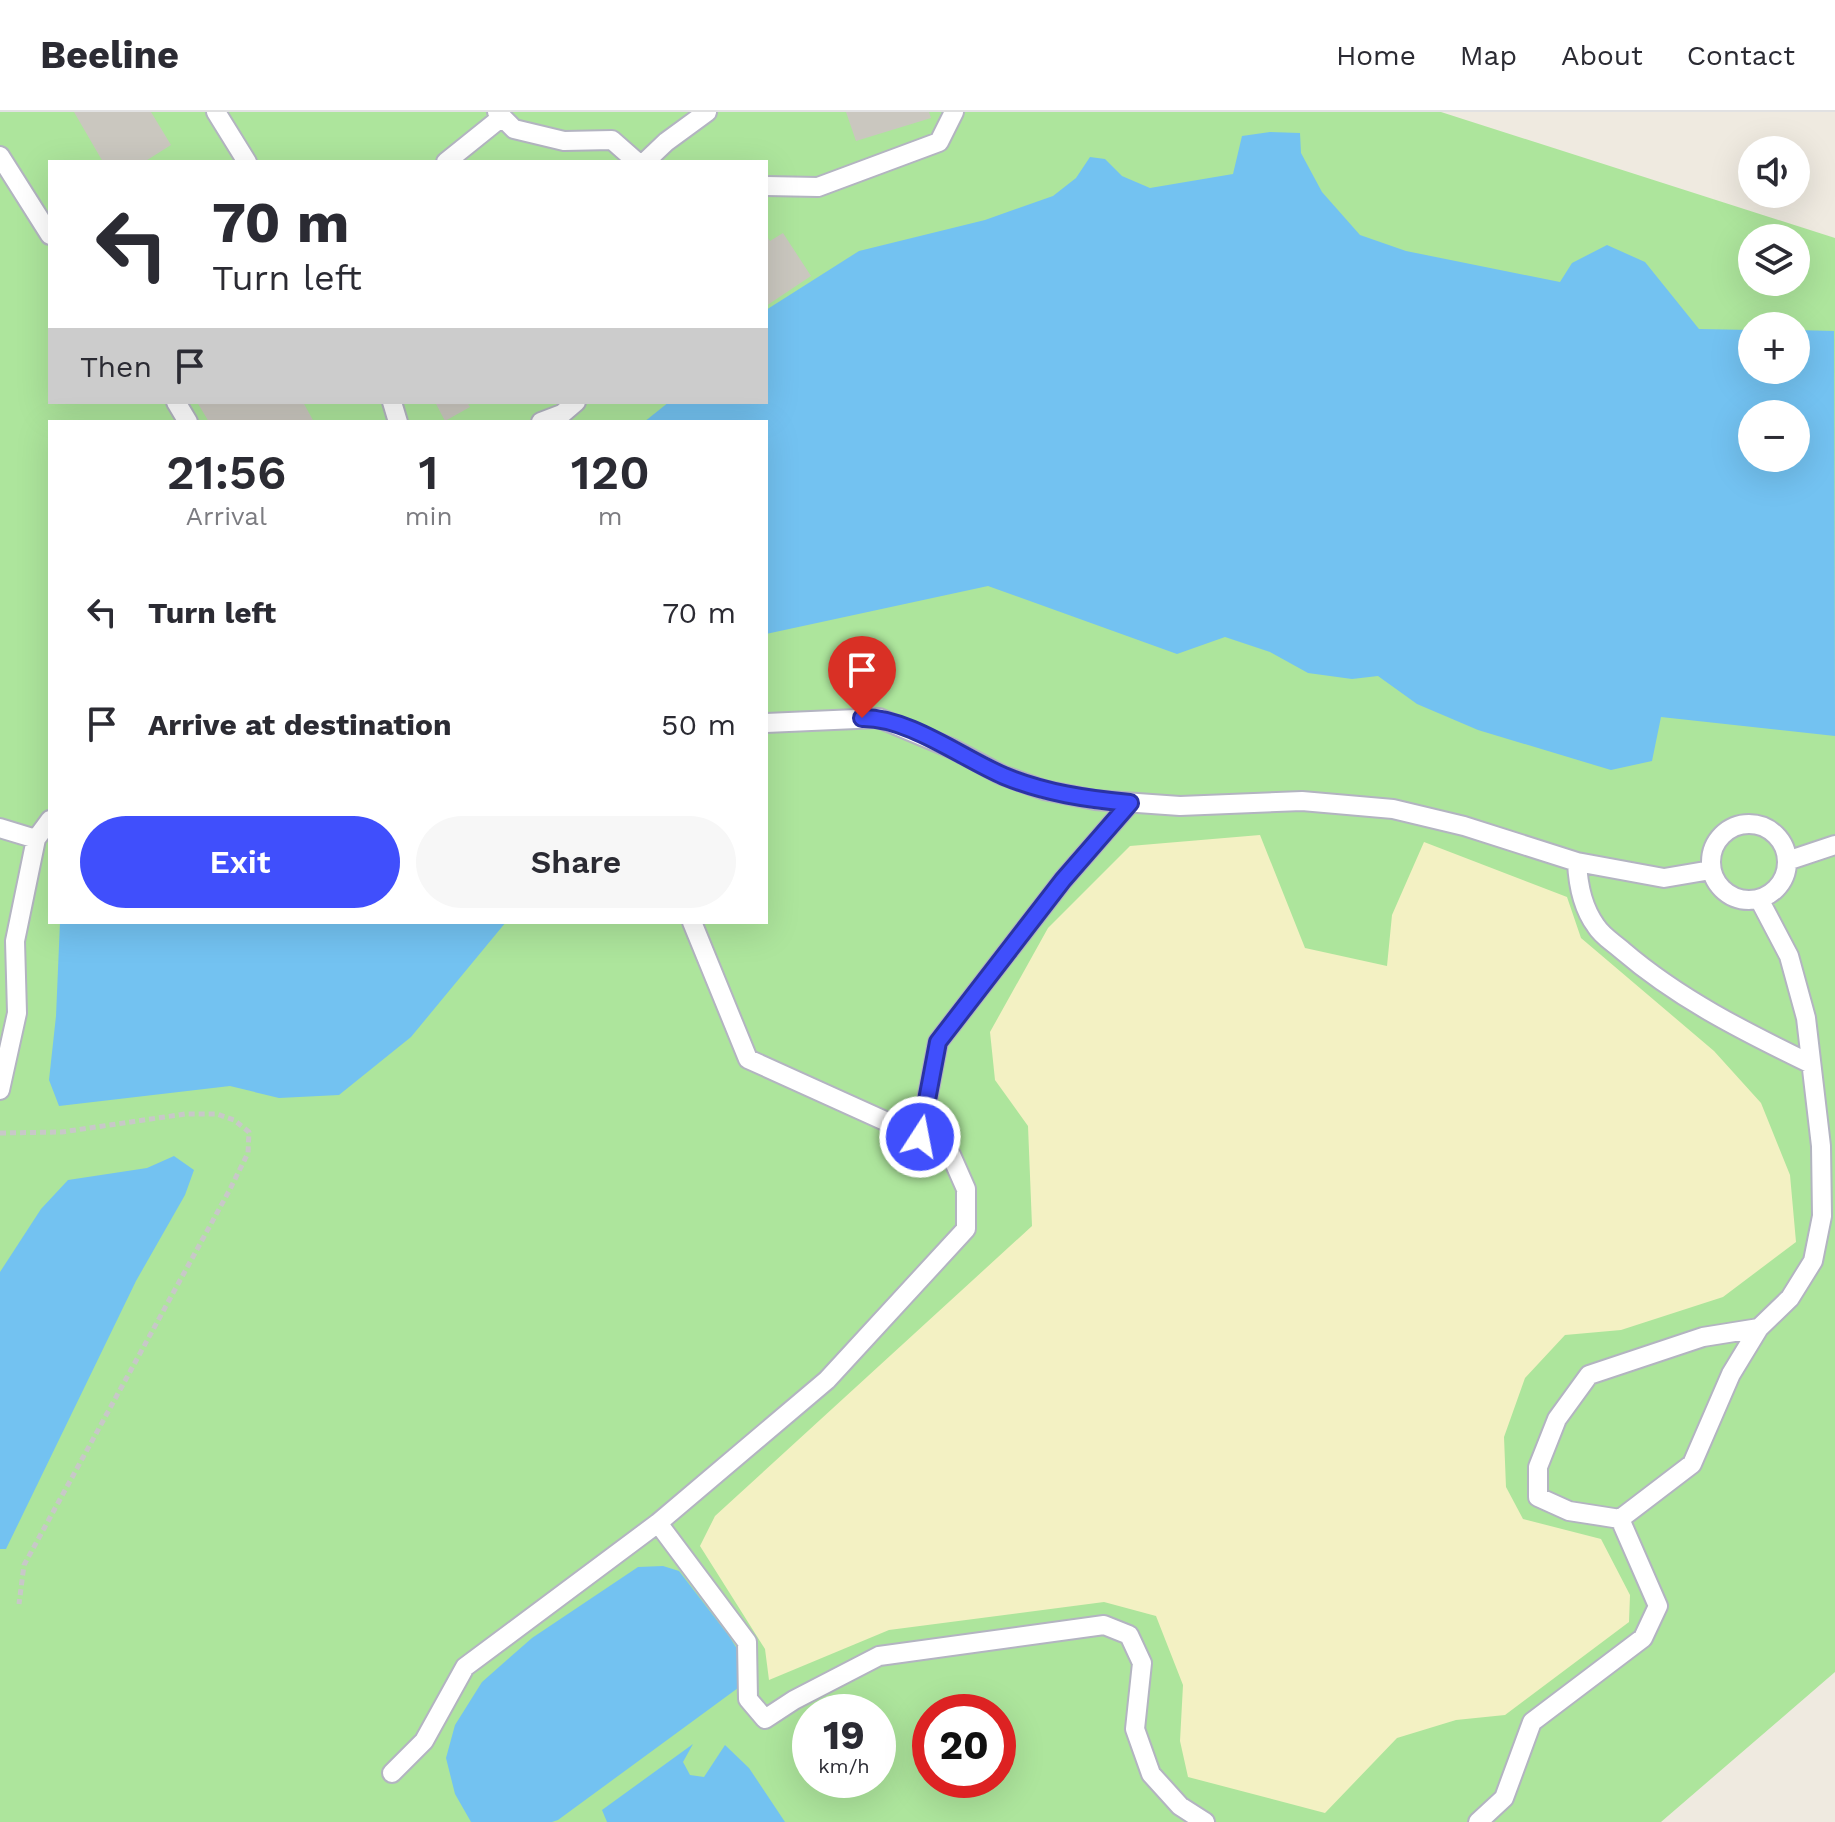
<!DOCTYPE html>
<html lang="en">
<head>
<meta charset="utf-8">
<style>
	:root { --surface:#fff; --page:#f7f7f7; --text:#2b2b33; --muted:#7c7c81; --line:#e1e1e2; --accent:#404ffc }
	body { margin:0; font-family:"Work Sans",sans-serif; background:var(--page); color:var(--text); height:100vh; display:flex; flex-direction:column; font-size:30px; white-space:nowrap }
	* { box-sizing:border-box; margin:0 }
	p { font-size:26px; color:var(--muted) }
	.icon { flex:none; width:44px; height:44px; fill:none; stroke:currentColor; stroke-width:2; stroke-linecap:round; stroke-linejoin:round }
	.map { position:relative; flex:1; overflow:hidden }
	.details { position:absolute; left:48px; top:308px; width:720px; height:504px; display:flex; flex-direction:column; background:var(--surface); border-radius:0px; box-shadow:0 8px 32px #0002 }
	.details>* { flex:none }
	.guide { position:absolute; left:48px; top:48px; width:720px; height:244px; border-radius:0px; box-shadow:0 8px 32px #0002; background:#fff; color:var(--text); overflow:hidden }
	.tools { position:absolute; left:1738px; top:24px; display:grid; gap:16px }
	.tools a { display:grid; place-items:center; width:72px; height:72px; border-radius:50%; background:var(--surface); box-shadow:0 8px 32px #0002; font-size:40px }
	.speed { position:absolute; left:792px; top:1582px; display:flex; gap:16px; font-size:40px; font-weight:700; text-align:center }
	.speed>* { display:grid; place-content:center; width:104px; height:104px; border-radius:50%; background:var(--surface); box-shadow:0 8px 32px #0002; line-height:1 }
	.speed small { font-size:20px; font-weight:400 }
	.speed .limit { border:12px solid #d22; background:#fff; color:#111 }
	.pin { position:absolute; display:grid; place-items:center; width:68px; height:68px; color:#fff; margin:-82px -34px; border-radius:50% 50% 50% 0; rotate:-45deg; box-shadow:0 0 8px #0007 }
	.pin .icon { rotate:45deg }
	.me { position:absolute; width:88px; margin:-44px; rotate:11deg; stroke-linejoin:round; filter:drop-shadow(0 0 6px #0008) }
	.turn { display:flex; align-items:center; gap:28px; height:168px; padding:0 32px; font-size:36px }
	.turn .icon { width:104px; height:104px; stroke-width:2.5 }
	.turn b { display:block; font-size:56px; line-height:68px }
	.then { display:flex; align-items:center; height:76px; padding:0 32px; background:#0003; gap:16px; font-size:30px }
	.eta { display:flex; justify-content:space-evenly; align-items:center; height:136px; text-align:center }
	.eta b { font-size:48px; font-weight:600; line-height:56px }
	.button { display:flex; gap:16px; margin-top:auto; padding:16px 32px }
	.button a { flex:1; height:92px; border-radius:48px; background:var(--accent); color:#fff; font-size:32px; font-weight:600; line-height:92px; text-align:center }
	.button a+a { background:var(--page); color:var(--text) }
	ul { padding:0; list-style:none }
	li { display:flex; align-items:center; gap:24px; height:112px; padding:0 32px }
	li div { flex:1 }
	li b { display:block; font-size:30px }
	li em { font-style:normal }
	header { display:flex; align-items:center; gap:48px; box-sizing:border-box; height:112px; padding:0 40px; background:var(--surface); border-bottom:2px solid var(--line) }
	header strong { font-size:38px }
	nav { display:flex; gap:44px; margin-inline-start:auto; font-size:28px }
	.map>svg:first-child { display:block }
	.green { fill:#ade59c; fill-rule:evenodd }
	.sand { fill:#f3f1c3 }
	.water { fill:#73c2f1; fill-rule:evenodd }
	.building { fill:#cac7bf }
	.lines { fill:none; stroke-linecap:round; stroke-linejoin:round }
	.service-casing { stroke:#b3b4c1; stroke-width:22 }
	.path { stroke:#c8c8c8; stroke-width:5; stroke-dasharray:6 4; stroke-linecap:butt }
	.service { stroke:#fff; stroke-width:18 }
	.route-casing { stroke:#2a33a4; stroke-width:20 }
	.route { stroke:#404ffc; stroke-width:14 }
</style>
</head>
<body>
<header>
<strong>Beeline</strong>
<nav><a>Home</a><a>Map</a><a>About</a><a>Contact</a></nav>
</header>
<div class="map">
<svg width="1835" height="1710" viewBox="0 0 1835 1710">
	<rect width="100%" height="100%" fill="#efeae0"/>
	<!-- green -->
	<path class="green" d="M0,0H1441L1835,126V1560L1661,1710H0ZM50,50H766V290H50ZM1752,126H1796V170H1752ZM1752,214H1796V258H1752ZM1752,302H1796V346H1752ZM50,310H766V810H50ZM810,1600H878V1668H810ZM930,1600H998V1668H930Z"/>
	<!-- sand -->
	<path class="sand" d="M1260,723L1305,836L1387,854L1392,803L1424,730L1567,785L1581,826L1714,939L1761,991L1790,1063L1796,1130L1723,1185L1621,1218L1565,1223L1525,1266L1504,1325L1506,1375L1523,1407L1601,1427L1630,1483L1629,1510L1505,1603L1456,1608L1397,1626L1325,1701L1188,1665L1180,1629L1183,1573L1156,1504L1104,1490L889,1518L769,1568L765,1537L700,1434L715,1404L1032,1114L1028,1014L995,968L990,920L1048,816L1130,734Z"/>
	<!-- water -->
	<path class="water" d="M1270,20L1300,21L1301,41L1322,80L1360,123L1406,139L1560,170L1572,151L1607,133L1645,150L1699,217L1752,218V258H1796V218L1834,219L1835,624L1661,605L1652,649L1611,658L1478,618L1417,592L1378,564L1352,567L1308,561L1270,540L1225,525L1177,542L988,474L766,522V310H644L669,290H766V198L859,139L985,108L1053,84L1076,66L1090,45L1105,47L1122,64L1150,76L1233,62L1242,24ZM1752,302H1796V346H1752Z
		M60,810H506L411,925L339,983L279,986L230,974L59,994L49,968L56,904Z
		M174,1044L194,1058L185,1083L136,1169L6,1437H0V1160L41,1097L68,1068L147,1056Z
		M663,1454L679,1459L729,1524L744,1548L745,1558L738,1576L558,1708L552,1710H471L455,1682L446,1646L455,1613L482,1570L532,1526L638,1455Z
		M693,1632L683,1650L690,1663L704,1665L725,1633L749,1656L785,1710H607L602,1698Z"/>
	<!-- building -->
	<path class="building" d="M74,0H151L171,33L144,50H103Z
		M846,0H929L931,6L856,29Z
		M783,121L811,164L766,194V123L770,129Z
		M197,290H303L314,310H209Z
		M435,290H467L470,295L445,309Z"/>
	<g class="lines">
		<defs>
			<path id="service" d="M216,0L247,50
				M497,0L514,17L564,29L612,28L637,50
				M0,44L50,123
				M446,50L502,5
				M645,50L666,30L707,0
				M766,74L818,75L939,30L954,0
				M176,290L188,310
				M392,290L398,310
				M541,310L562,302L576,290
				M766,611L879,606L953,637L1002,663L1044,678L1095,688L1180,694L1302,689L1393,697L1464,714L1577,750L1664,766L1711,758
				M1711 750a38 38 0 1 1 76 0a38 38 0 1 1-76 0Z
				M0,716L36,727L15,829L17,901L0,978
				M36,727L50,708
				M1787,749L1835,733
				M1577,750C1578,773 1582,795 1596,814C1602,824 1614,831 1623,839C1679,887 1745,920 1811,952
				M920,1025L938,930L1063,768L1130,691
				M1620,1407L1569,1399L1538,1385V1355L1557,1307L1589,1263L1703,1225L1759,1216
				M658,1411L747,1530L748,1587L765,1607L794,1588L879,1544L1104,1513L1129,1523L1142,1551L1135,1617L1151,1662L1180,1694L1205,1710
				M392,1661L424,1629L465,1555L658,1411L827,1268L966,1117V1077L951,1043L927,1028L748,947L692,810
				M1478,1710L1504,1686L1532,1610L1643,1526L1658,1494L1620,1407L1692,1352L1731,1262L1759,1216L1790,1186L1813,1149L1822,1104L1821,1034L1806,906L1789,844L1759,787"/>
		</defs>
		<!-- service casing -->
		<use href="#service" class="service-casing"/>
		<!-- path -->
		<path class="path" d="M0,1021L62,1020L185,1002H217L234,1008L249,1020L248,1041L229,1079L24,1453L19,1492"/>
		<!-- service -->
		<use href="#service" class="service"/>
	</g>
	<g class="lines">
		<defs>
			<path id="route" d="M862,606C908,605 962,646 1004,664C1045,681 1087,687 1130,691L1063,768L938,930L920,1025"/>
		</defs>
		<!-- route casing -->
		<use href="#route" class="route-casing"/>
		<!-- route -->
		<use href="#route" class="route"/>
	</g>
</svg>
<div class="tools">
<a><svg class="icon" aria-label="sound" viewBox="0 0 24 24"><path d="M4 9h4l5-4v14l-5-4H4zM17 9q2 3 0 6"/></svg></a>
<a><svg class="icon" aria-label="layers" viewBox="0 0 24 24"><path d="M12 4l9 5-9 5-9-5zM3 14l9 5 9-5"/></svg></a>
<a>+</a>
<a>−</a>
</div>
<div class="speed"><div>19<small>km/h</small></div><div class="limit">20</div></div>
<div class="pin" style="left:862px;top:606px;background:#d93025"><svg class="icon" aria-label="arrive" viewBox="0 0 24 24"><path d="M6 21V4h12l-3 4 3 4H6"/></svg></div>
<svg class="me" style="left:920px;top:1025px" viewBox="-20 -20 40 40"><circle r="17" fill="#404ffc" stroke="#fff" stroke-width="3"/><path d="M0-11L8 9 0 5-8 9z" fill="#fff"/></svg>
<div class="guide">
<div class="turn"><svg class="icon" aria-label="left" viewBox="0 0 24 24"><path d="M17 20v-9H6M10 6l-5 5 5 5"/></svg><div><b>70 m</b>Turn left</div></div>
<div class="then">Then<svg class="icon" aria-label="arrive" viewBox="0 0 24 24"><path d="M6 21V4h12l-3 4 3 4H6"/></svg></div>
</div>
<section class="details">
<div class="eta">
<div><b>21:56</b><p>Arrival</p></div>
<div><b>1</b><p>min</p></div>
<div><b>120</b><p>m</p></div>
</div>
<ul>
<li><svg class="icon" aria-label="left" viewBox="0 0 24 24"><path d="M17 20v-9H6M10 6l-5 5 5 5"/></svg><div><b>Turn left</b></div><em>70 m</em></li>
<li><svg class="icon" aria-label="arrive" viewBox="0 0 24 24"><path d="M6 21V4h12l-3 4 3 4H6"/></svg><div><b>Arrive at destination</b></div><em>50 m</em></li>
</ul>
<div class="button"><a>Exit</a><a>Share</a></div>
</section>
</div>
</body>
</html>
